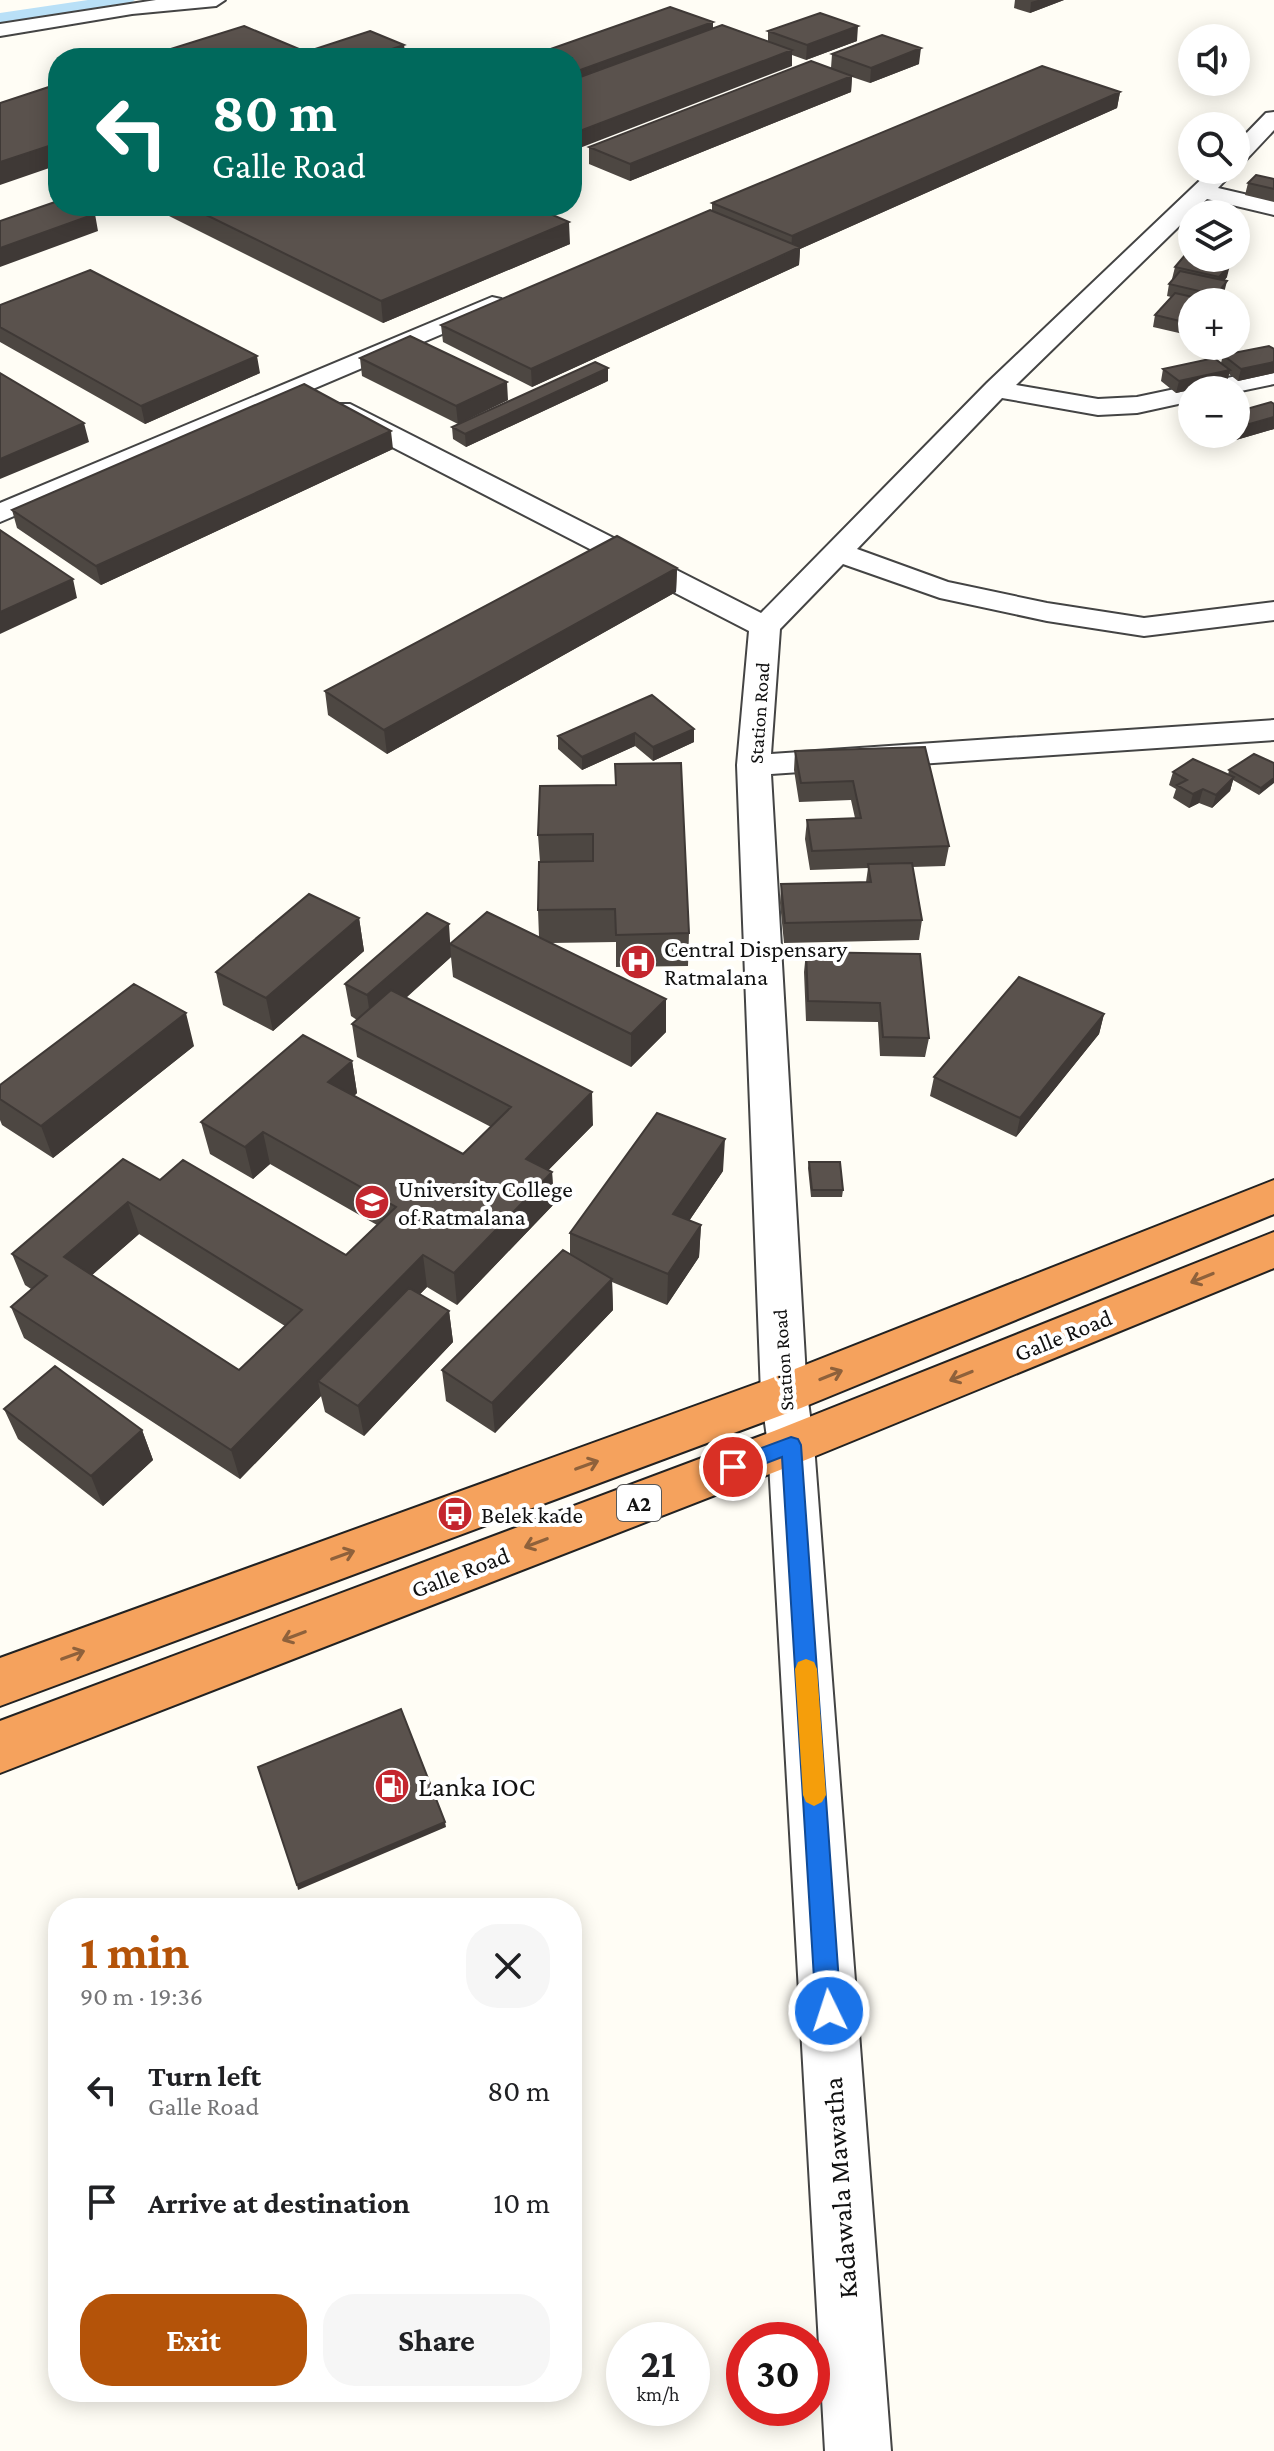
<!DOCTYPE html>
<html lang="en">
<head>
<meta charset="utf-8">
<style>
	:root { --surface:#fff; --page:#f6f6f6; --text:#202124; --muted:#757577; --accent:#b45309 }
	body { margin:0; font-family:"Crimson Pro",serif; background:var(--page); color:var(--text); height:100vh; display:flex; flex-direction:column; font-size:30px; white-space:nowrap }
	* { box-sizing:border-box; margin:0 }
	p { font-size:26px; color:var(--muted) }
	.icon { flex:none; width:44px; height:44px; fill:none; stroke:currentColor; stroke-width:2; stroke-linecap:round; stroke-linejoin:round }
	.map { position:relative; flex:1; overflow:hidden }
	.sheet { position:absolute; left:48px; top:1898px; width:534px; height:504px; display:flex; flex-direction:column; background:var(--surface); border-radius:32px; box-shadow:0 4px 20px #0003 }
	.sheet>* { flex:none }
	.top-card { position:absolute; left:48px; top:48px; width:534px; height:168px; border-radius:32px; box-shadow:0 4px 20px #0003; background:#00695c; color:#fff; overflow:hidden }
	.buttons { position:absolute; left:1178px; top:24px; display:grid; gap:16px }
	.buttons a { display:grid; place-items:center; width:72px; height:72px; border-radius:50%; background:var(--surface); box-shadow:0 4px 20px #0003; font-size:40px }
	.speed { position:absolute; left:606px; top:2322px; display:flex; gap:16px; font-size:40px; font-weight:700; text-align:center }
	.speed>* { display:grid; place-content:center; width:104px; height:104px; border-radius:50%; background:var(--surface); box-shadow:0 4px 20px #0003; line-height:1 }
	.speed small { font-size:20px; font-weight:400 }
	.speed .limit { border:12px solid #d22; background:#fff; color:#111 }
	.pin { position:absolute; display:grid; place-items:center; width:68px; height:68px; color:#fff; margin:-34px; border:4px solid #fff; border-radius:50%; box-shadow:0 2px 8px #0007 }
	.me { position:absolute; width:88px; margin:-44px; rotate:356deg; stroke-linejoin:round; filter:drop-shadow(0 0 6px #0008) }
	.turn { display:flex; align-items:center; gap:28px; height:168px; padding:0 32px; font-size:36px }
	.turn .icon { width:104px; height:104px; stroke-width:2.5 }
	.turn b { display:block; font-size:56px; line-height:68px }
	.round { display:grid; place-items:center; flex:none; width:84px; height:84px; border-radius:32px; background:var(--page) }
	.overview { display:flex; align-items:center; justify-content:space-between; height:136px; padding:0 32px }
	h1 { font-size:48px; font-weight:700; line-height:60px; color:var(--accent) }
	.cta { display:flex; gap:16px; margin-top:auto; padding:16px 32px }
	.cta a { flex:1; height:92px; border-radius:32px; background:var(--accent); color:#fff; font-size:32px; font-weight:700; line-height:92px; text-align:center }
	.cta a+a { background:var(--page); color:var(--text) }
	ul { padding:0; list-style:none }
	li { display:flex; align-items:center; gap:24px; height:112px; padding:0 32px }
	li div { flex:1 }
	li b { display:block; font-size:30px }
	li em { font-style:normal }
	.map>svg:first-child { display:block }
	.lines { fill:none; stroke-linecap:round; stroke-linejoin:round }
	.canal { fill:#b9e0f7; fill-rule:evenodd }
	.minor-casing { stroke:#444; stroke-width:4 }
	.highway-casing { stroke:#222; stroke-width:4 }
	.minor { fill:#fff; fill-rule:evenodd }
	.highway { fill:#f5a25d; fill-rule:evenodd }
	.wall { fill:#4d4742; fill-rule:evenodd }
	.shaded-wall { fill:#3f3936 }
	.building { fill:#5a524d; stroke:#3f3936; stroke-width:2; fill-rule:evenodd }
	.oneway { stroke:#8e613b }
	.route { fill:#1a73e8; stroke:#114b97; stroke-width:2 }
	.slow { fill:#f59e0b }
	.labels { text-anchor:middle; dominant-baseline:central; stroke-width:8; stroke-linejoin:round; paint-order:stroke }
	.far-street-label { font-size:20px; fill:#111; stroke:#fff }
	.shield { fill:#fff; stroke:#585858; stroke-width:2 }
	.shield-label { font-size:22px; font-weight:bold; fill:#111 }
	.poi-label { font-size:24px; fill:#111; stroke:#fff; text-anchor:start }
	.street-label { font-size:24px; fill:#111; stroke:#fff }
	.near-poi-label { font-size:28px; fill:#111; stroke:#fff; text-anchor:start }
	.near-street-label { font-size:28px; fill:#111; stroke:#fff }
</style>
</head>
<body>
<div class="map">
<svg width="1274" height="2451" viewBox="0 0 1274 2451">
	<rect width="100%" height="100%" fill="#fffdf5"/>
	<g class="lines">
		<!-- canal -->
		<path class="canal" d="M88,0H135L126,6L0,25V13Z"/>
		<defs>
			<path id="minor" d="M156,0H225L216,6L132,14L0,36V24Z
				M1274,112V130L1244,162L1236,164V144L1266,113Z
				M1211,170H1235L1218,188L1274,201V215L1207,199L1016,385L1098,399L1137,397L1274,368V384L1236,392L1192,390V401L1137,413L1098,415L1002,398L857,549L948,582L1047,603L1144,618L1274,602V620L1144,636L1047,621L940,598L843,564L780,629L771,754L1274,720V740L771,774L807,1394L814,1445L891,2451H825L768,1445L761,1394L737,765L749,631L332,416L328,410L332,404H350L761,613L987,383Z
				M492,297L501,299L504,304L501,309L0,522V503Z"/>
			<path id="highway" d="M1274,1180V1214L801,1408L0,1706V1658L767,1380Z
				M1274,1232V1268L808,1459L0,1773V1721L774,1431Z"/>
		</defs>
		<!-- minor casing -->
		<use href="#minor" class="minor-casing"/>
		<!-- highway casing -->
		<use href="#highway" class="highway-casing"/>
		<!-- minor -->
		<use href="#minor" class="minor"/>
		<!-- highway -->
		<use href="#highway" class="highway"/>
	</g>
	<!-- wall -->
	<path class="wall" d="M1015,0H1064L1030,13L1014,8Z
		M713,28L768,42V31L857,41L806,60L792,55V66Z
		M832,54L919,64L870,83L852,77L851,92L630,181L589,164V147L831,68Z
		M1120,92L1117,108L800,249L799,265L532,387L443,342L441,325L712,211V203Z
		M1274,179V202L1245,195L1248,183Z
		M149,206H532L570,244L383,323Z
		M1175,267L1227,277L1224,281V293L1217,302H1192V336L1153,327L1155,315L1171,297L1167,296L1169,284L1173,279H1172Z
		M0,305L260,373L145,424L0,342Z
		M1274,349V373L1238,381L1229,374L1227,382L1176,393L1161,381L1163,369L1221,363L1223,355Z
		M360,358L508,400L458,424L362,376Z
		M608,381L466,447L453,439L452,427Z
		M1274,404V429L1236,440L1227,434H1236V412Z
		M393,449L101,585L17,528L12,510Z
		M677,568L676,592L387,754L328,715L325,691Z
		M652,695L694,742L653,761L635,746L582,770L558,749V736Z
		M925,747L949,846L945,866L912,867L922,920L919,940L784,943L780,903L781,884L866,882L868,868L810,870L805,839L807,820L855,818L851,800L799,802L794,770L795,751Z
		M1274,763L1259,795L1233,780L1230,791L1212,808L1199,803L1189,808L1173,798L1176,789L1169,785L1173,772L1228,775L1229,770Z
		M615,785L689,933L688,966L616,967V942L551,943L666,1032L631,1067L453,977L451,957L406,998L593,1125L548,1170L552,1172L554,1204L457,1305L427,1287L420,1294L449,1311L453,1342L364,1436L325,1412L321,1396L240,1479L24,1338L11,1307L31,1289L25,1285L12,1254L160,1180L346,1255L377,1225L270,1164L253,1179L210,1154L201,1122L352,1061L357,1093L354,1096L463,1154L491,1127L357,1057L352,1024L357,1020L351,1016L345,984L451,943L539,937L538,910L540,862L538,835ZM139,1234L285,1326L239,1370L92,1275Z
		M359,918L364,951L273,1031L223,1005L216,972Z
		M806,952L920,954L929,1038L925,1057L880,1056L878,1022L806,1021L804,972Z
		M1104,1014L1099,1034L1016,1137L930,1096L934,1077Z
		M194,1046L53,1158L2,1125L0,1120V1085Z
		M809,1162L843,1190L842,1197H811L808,1168Z
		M723,1171L689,1221L701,1225L699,1257L667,1305L612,1282L613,1310L495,1433L446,1401L442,1370L570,1254V1233Z
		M4,1409L142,1430L153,1460L103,1506L18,1439Z"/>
	<!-- shaded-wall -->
	<path class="shaded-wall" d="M1038,0H1064L1030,13L1031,2Z
		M713,22V38L572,89V73Z
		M858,26L857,41L806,60L807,45Z
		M404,45L406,58H365Z
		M921,48L919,64L870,83L871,68Z
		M792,50V66L572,151V134Z
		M852,76L851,92L630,181V164Z
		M1120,92L1117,108L800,249L799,265L532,387L531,369L791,252L792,236Z
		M58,143V165L0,185V162Z
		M95,214L98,231L0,267V248Z
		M569,222L570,244L383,323L381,301Z
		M1230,265L1227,277L1216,289L1219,277Z
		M1227,281L1224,293L1217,302H1214L1216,295Z
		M257,356L260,373L145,424L141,406Z
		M1274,362V373L1238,381L1241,369Z
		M608,368V381L466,447L465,434Z
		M1230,370L1227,382L1176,393L1179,381Z
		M507,382L508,400L458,424L456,406Z
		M1274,417V429L1236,440L1239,427Z
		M84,423L89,442L0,479V459Z
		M391,431L393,449L101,585L96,566Z
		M677,568L676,592L387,754L384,730Z
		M73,579L77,598L0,634V612Z
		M694,729V742L653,761V747Z
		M635,733V746L582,770V757Z
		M1234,777L1230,791L1212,808L1216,795Z
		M1274,778V783L1259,795L1261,788Z
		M1203,789L1199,803L1189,808L1193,794Z
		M359,918L364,951L273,1031L266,998Z
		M449,924L451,957L372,1028L367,995Z
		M666,999V1032L631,1067V1034Z
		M186,1013L194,1046L53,1158L41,1126Z
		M1104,1014L1099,1034L1016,1137L1020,1118Z
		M352,1061L357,1093L334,1114L328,1082Z
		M592,1092L593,1125L528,1191L526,1159Z
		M263,1132L270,1164L253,1179L245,1147Z
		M725,1139L723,1171L672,1246L673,1214Z
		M552,1172L554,1204L457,1305L454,1273Z
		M128,1202L139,1234L76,1289L64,1257Z
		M701,1225L699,1257L667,1305L668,1274Z
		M423,1255L427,1287L329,1388L318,1381L321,1396L240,1479L231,1450Z
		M612,1279L613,1310L495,1433L492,1403Z
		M449,1311L453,1342L364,1436L358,1406Z
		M142,1430L153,1460L103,1506L91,1476Z
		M445,1822L446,1827L298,1890L297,1885Z"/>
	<!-- building -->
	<path class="building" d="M670,7L713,22L572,73V58H525Z
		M820,13L858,26L807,45L768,31Z
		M722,25L792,50L572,134V80Z
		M244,26L318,57L315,58H142Z
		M370,31L404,45L365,58H318L306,52Z
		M882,35L921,48L871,68L832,54Z
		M811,61L852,76L630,164L589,147Z
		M1042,66L1120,92L792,236L712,203Z
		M58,84V143L0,162V103Z
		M1256,175L1274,179V189L1248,183Z
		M58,201V206H79L95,214L0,248V221Z
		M188,206H532L569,222L381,301Z
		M710,210L800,247L531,369L441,325Z
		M1185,255L1192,257V258H1198L1230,265L1219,277L1175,267Z
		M90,270L257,356L141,406L0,327V305Z
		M1180,271L1227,281L1216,295L1169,284Z
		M1175,293L1215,302H1192V324L1155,315Z
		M410,336L507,382L456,406L360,358Z
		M1269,346L1274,349V362L1241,369L1223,355Z
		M1214,358L1230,370L1179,381L1163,369Z
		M595,362L608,368L465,434L452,427Z
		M0,373L84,423L0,459Z
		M304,384L391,431L96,566L12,510Z
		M1271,402L1274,404V417L1239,427L1236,425V412Z
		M0,530L73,579L0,612Z
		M617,536L677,568L384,730L325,691Z
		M652,695L694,729L653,747L635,733L582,757L558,736Z
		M925,747L949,846L812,851L807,820L861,818L853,781L801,783L795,751Z
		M1254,754L1274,763V778L1261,788L1229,770Z
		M1193,759L1234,777L1216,795L1203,789L1193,794L1177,785L1187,780L1173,772Z
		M681,763L689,933L616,935L615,909L538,910L539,862L593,861V834L538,835L540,786L616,785L615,764Z
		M912,863L922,920L785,923L781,884L871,882L868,864Z
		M309,894L359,918L266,998L216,972Z
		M487,912L666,999L631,1034L450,944Z
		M427,913L449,924L367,995L345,984Z
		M806,952L920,954L929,1038L883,1037L880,1003L808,1001Z
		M1019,977L1104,1014L1020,1118L934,1077Z
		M134,984L186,1013L41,1126L0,1099V1085Z
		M391,990L592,1092L526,1159L552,1172L454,1273L423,1255L231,1450L11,1307L47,1276L12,1254L123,1159L160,1180L183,1160L346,1255L396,1207L263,1132L245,1147L201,1122L303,1035L352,1061L328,1082L463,1154L511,1107L352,1024ZM128,1202L302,1310L239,1370L64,1257Z
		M657,1113L725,1139L673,1214L701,1225L668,1274L570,1233Z
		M809,1162H840L843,1190H812Z
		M563,1250L612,1279L492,1403L442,1370Z
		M409,1288L449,1311L358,1406L318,1381Z
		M55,1366L142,1430L91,1476L4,1409Z
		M401,1709L445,1822L297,1885L258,1767Z"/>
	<!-- one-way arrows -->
	<defs><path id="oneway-shaft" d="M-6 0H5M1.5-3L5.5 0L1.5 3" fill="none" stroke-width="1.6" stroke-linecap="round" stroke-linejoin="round" transform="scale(2)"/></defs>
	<g class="oneway">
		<use href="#oneway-shaft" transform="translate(1202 1278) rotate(158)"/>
		<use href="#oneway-shaft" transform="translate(831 1375) rotate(-22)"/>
		<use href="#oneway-shaft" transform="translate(961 1376) rotate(158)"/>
		<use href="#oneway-shaft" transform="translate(587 1465) rotate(-20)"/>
		<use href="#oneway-shaft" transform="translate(536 1543) rotate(159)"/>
		<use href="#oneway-shaft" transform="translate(343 1555) rotate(-20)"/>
		<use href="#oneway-shaft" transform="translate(294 1636) rotate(159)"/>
		<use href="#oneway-shaft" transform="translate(73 1655) rotate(-20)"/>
	</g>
	<!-- route -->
	<path class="route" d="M791,1437L798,1439L801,1445L841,2011L837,2020L829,2023L820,2020L816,2011L782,1457L733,1476L726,1473L723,1467L726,1461Z"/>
	<!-- slow -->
	<path class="slow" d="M806,1659L814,1662L817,1669L826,1795L822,1802L814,1806L806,1802L803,1795L795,1669L798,1662Z"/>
	<!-- icons -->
	<defs>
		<symbol id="hospital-disc" viewBox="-11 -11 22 22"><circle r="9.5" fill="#c4262e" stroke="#fff"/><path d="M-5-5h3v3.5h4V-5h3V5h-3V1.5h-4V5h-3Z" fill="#fff"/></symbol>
		<symbol id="university-disc" viewBox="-11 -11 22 22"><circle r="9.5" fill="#c4262e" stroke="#fff"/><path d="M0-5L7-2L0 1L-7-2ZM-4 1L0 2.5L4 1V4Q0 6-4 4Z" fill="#fff"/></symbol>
		<symbol id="bus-disc" viewBox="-11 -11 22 22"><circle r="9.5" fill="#c4262e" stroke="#fff"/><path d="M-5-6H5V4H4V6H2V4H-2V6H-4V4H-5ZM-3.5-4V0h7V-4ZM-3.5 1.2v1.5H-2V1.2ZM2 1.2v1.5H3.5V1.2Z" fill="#fff"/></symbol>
		<symbol id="fuel-disc" viewBox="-11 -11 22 22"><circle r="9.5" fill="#c4262e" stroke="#fff"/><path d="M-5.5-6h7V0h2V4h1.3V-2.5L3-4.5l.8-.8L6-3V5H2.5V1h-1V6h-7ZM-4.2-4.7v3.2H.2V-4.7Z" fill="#fff"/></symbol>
	</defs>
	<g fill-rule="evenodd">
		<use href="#hospital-disc" x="618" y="942" width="40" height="40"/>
		<use href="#university-disc" x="352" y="1182" width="40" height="40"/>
		<use href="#bus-disc" x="435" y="1494" width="40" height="40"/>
		<use href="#fuel-disc" x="372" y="1766" width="40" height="40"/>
	</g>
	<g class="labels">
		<!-- far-street labels -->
		<g class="far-street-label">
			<text transform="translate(759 713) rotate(-86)">Station Road</text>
			<text transform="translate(783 1360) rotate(-94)">Station Road</text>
		</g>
		<!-- shield labels -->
		<rect class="shield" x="617" y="1485" width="44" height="36" rx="6"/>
		<g class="shield-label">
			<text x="639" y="1503">A2</text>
		</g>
		<!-- poi labels -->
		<g class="poi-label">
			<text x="664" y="948">Central Dispensary<tspan x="664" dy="28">Ratmalana</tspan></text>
			<text x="398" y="1188">University College<tspan x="398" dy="28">of Ratmalana</tspan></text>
			<text x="481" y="1514">Belek kade</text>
		</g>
		<!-- street labels -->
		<g class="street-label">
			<text transform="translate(1063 1335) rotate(-22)">Galle Road</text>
			<text transform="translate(460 1572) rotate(-21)">Galle Road</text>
		</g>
		<!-- near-poi labels -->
		<g class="near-poi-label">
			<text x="418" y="1786">Lanka IOC</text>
		</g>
		<!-- near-street labels -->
		<g class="near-street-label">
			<text transform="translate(840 2188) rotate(-94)">Kadawala Mawatha</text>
		</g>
	</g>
</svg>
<div class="buttons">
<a><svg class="icon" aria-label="sound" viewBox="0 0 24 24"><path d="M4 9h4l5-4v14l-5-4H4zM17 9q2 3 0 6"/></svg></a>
<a><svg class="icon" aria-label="search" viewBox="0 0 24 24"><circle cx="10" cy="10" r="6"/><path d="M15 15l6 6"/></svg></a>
<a><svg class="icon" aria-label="layers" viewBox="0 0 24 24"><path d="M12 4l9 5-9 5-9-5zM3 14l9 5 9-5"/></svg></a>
<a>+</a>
<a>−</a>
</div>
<div class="speed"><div>21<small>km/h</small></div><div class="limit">30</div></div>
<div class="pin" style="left:733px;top:1467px;background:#d93025"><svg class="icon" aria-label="arrive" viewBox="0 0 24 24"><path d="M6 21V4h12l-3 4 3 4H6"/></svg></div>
<svg class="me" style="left:829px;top:2011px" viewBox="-20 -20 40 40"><circle r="17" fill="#1a73e8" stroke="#fff" stroke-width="3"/><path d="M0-11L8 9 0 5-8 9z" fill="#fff"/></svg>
<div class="top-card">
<div class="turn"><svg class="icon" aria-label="left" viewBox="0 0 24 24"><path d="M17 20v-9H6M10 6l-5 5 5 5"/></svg><div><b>80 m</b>Galle Road</div></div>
</div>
<section class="sheet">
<div class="overview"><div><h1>1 min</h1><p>90 m · 19:36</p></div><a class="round"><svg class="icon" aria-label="close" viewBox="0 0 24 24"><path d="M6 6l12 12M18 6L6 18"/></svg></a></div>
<ul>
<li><svg class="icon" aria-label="left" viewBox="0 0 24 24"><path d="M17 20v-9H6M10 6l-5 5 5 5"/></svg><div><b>Turn left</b><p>Galle Road</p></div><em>80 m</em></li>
<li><svg class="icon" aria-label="arrive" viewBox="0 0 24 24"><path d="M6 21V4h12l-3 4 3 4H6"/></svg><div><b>Arrive at destination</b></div><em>10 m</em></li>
</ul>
<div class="cta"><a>Exit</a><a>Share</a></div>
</section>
</div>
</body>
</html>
